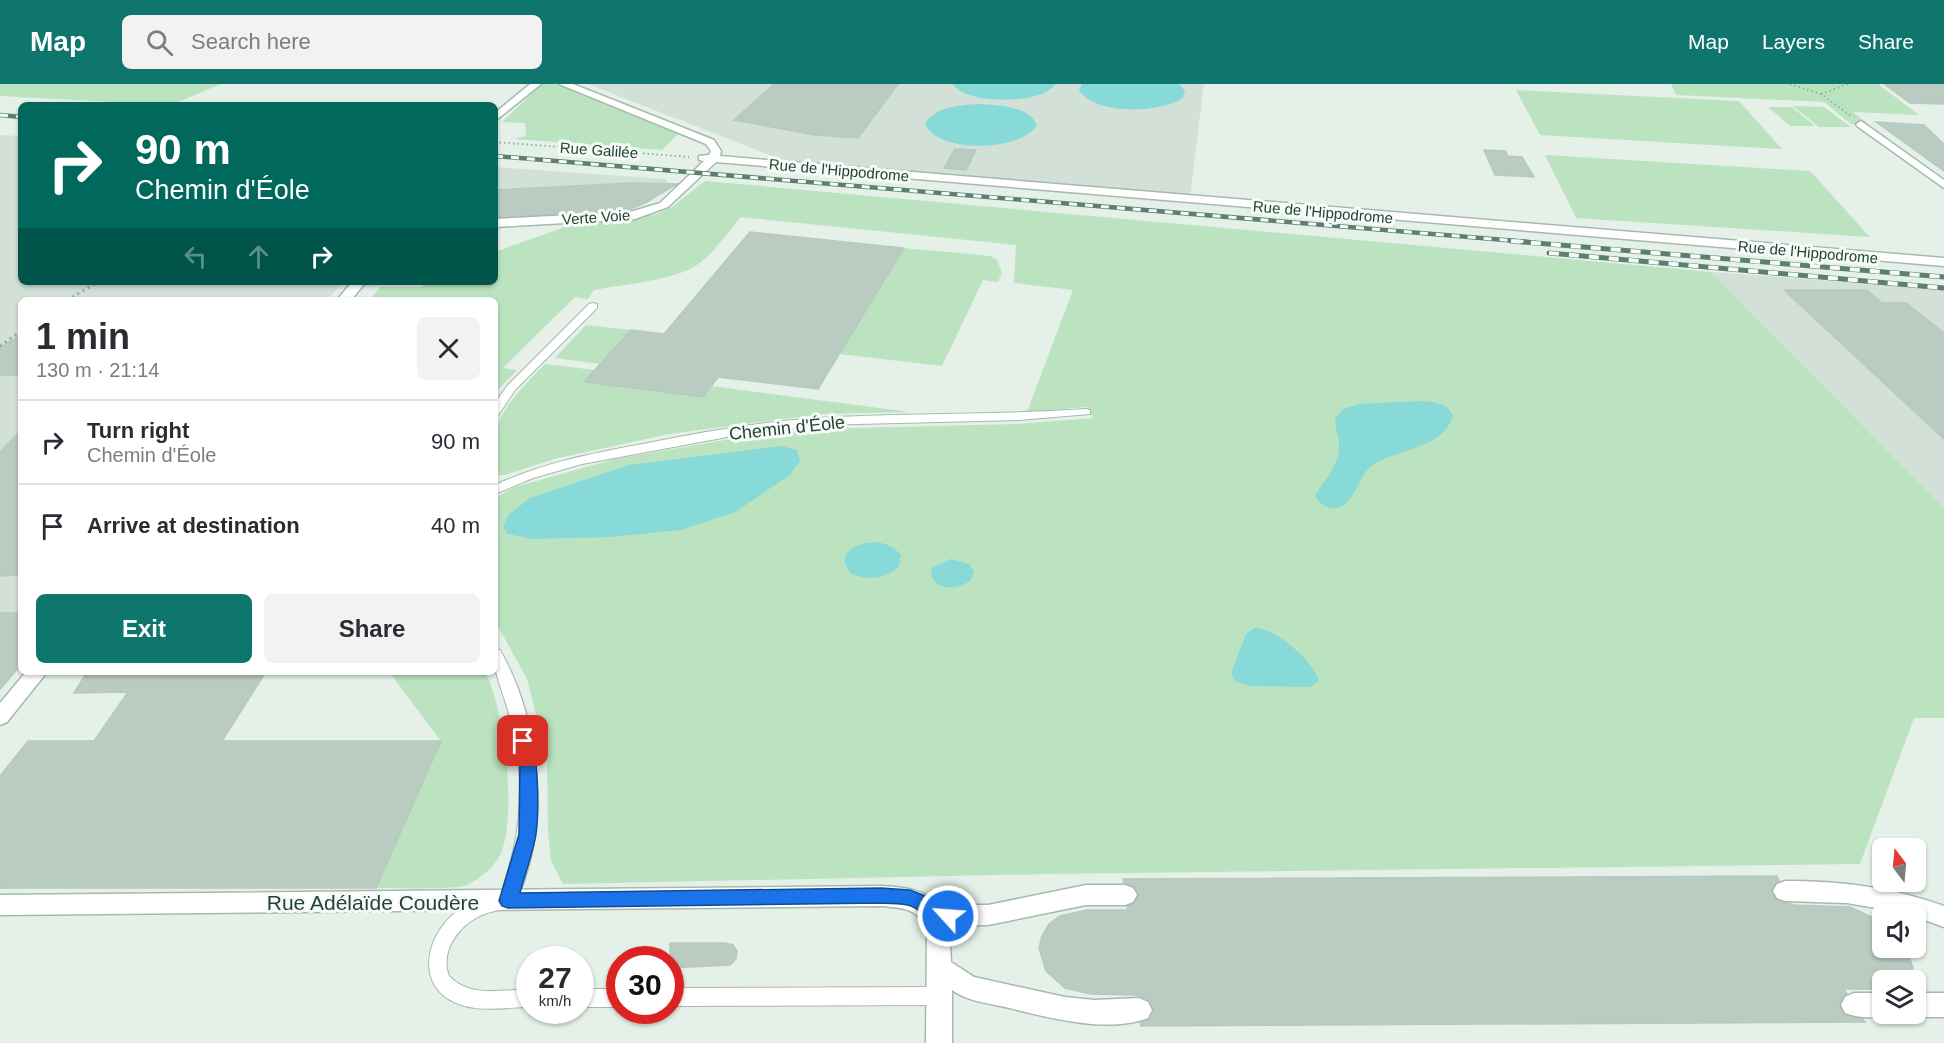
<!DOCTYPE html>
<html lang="en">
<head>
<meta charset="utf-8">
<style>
	:root { --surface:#fff; --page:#f2f2f3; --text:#2b2b33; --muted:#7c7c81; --line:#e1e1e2; --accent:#0f766e }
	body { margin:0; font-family:Arial,sans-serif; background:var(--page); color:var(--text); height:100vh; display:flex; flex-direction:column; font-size:22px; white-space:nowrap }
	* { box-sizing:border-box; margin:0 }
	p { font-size:20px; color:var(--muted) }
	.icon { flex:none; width:33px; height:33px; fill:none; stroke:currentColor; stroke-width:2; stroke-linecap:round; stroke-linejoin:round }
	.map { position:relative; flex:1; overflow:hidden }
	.drawer { position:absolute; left:18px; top:213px; width:480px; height:378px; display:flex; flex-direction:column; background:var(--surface); border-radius:9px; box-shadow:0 2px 4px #0004 }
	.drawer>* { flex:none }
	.hud { position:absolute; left:18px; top:18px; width:480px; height:183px; border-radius:9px; box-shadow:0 2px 4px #0004; background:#00695c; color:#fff; overflow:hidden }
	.needle { width:39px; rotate:344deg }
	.fabs { position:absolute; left:1872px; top:754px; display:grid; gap:12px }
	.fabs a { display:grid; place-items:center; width:54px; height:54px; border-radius:9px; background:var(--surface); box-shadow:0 2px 4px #0004; font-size:30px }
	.speed { position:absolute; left:516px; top:862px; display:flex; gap:12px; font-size:30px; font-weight:700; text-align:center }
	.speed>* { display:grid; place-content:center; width:78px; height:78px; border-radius:50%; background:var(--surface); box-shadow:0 2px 4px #0004; line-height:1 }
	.speed small { font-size:15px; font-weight:400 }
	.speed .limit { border:9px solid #d22; background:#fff; color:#111 }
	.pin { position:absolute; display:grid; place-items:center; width:51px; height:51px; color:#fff; margin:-26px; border-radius:12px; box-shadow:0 3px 9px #0006 }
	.me { position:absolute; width:66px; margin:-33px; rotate:296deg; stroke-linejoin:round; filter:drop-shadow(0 0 4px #0008) }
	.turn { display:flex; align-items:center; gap:21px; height:126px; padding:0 18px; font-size:27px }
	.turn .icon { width:78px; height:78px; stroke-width:2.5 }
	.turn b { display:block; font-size:42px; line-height:51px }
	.lanes { display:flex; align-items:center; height:57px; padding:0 18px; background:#0003; justify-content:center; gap:30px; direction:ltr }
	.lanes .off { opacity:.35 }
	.round { display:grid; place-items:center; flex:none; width:63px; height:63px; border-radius:9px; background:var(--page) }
	.headline { display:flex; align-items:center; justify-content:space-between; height:102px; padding:0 18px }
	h1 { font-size:36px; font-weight:700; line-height:45px }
	.button { display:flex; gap:12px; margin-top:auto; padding:12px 18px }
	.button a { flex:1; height:69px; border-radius:9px; background:var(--accent); color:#fff; font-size:24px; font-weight:700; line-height:69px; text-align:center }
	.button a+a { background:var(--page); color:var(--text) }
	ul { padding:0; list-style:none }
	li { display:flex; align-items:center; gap:18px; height:84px; padding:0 18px; border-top:2px solid var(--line) }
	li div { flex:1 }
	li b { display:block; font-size:22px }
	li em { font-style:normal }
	header { display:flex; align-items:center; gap:36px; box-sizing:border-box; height:84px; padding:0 30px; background:var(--accent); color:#fff }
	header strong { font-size:28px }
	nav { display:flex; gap:33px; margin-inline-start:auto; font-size:21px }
	.search { width:420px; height:54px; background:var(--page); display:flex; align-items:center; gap:15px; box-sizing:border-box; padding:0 21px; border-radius:9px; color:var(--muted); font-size:22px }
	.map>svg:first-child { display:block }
	.built { fill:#d3e0d7 }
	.green { fill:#bce3bf }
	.water { fill:#87dad8 }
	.building { fill:#bacbc1; stroke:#b6cabe; stroke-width:1.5 }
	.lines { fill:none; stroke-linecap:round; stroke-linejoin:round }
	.service-casing { stroke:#a6b9af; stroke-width:2 }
	.minor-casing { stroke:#a6b9af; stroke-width:3 }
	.path-far1 { stroke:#82b79c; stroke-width:2; stroke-dasharray:1.5 3; stroke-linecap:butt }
	.path { stroke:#82b79c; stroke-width:3; stroke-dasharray:2 4; stroke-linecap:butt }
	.service { fill:#fff; fill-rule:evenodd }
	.minor { fill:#fff; fill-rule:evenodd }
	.rail-far1-casing { stroke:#5c7f6f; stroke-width:4.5 }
	.rail-casing { stroke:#5c7f6f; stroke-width:5 }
	.rail-far1 { stroke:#f6fbf8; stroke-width:3; stroke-dasharray:8; stroke-linecap:butt }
	.rail { stroke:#f6fbf8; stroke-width:4; stroke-dasharray:10; stroke-linecap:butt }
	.route { fill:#1a73e8; stroke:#114b97; stroke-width:1.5 }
	.labels { text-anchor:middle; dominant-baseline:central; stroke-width:6; stroke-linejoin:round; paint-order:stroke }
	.far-street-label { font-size:15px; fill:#214434; stroke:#f6fbf8 }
	.street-label { font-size:18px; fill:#214434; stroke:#f6fbf8 }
	.near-street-label { font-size:21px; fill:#214434; stroke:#f6fbf8 }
</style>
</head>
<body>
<header>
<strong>Map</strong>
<div class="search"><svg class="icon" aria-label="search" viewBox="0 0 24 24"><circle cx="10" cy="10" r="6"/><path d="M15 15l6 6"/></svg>Search here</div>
<nav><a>Map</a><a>Layers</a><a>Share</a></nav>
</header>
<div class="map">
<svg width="1944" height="959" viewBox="0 0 1944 959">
	<rect width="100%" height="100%" fill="#e5f0e9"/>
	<!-- built -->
	<path class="built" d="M588,0H1204L1190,113L782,76Z
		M0,51L21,52V198H343L327,216H21V581L0,605Z
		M495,83L665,95L669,100L653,115L627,127L495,134Z
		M1711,188L1944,205V424Z"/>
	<!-- green -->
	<path class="green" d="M0,0H221L171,21L0,12Z
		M542,0H555L678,50L662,66L514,55L526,52L525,39L502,38Z
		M1671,0H1878L1919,31L1853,28L1868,40H1851L1824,18L1676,11Z
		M1516,6L1739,17L1782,65L1540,51Z
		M1793,22L1824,23L1851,43H1819Z
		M1768,23H1792L1815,42H1790Z
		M1545,71L1810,87L1870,153L1576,134Z
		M705,97L1711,188L1944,424V634H1914L1860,780L1047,790L563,800L551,777L548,746L547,673L527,595L495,537V414L515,403L615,375L725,356L817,345L1015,340L1093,334L1088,323L1027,328L1073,206L1014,199L1016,161L741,133C729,147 712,171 697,181C672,197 624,200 594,206L588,215L575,213L503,284L517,286L495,309V216H370L380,203H422L426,198H495V168L579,138L631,135L657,130L672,123Z
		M904,164L990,172L997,176L1002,188L998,198L983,196L942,282L839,270Z
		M586,241L631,246L600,280L555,274Z
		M545,280L595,286L585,298L703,313L711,302L910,328L822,330L669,350L554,375L505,391H495C495,378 492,361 496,348C502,321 527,299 545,280Z
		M389,588H485C505,626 516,725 502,767C497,781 480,795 467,801C457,806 392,804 376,804L441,657Z"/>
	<!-- water -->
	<path class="water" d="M953,0H1055C1043,21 965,21 953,0Z
		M1082,0H1179L1185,7L1183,14C1159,29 1096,32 1079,6Z
		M983,20C1002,22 1028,22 1037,41C1022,68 935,70 925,39C938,21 962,21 983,20Z
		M1421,317C1433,318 1448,318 1453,332C1442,366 1398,364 1373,381C1357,392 1356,418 1338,424C1328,426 1320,420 1315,412C1323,397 1338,383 1339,364C1340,355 1335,345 1335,335L1343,325L1360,320Z
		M781,362L797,366L800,377L790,391L735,428L681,446L611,453L532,455L508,450L503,443L508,431L530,414L629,381Z
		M876,458C886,460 894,462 901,471L899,482C885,496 867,497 850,489L844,477C848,462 861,459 876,458Z
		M951,475L969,480L974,488L971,496C959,506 932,508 931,487L933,483Z
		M1255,544C1274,543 1315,578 1319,597L1310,603L1248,602L1235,597L1231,589L1246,550Z"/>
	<!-- building -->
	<path class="building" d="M774,0H898L858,54L815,51L734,36Z
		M1884,0H1944V20L1910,19Z
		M1876,38L1924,41L1944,60V87Z
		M955,65L976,66L966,86L944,84Z
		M1484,66L1505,67L1508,72L1522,73L1534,93L1495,91Z
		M632,99L677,100L645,119L628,126L495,133V106Z
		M750,148L904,164L818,305L718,293L703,313L584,298L631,246L664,250Z
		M1784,206H1867L1882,219H1906L1944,249V355Z
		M21,251V291H0V263Z
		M21,346V491L0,492V368Z
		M0,529H21V581L0,605Z
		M87,588H164L162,591H264L222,657H441L376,804H0V692L28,657H94L128,608L74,609Z
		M1777,792L1779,797L1771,806L1776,816L1794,821L1850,823L1882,838V864H1906L1913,884L1908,897H1882V905H1844L1847,910L1843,912L1839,920L1843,930L1863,935L1865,938L1141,942L1140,938L1150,935L1154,927L1149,916L1137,911L1091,910L1065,904L1046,887L1039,864L1042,852L1049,840L1060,832L1087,826H1127V823L1135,819L1139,810L1135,803L1124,799L1123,795Z
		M670,859H725L733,861L737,867L736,875L730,881L670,884Z"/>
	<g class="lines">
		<defs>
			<path id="service" d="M593,219L597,220V224L515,306L499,330L495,331V319L507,302L589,220Z
				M1086,325L1090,326V330L1019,336L818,341L749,349L582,380L533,394L495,410V401C542,379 593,369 643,360C701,348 759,338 818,334C908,329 997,331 1086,325Z
				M495,565L500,566C542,639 551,747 514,822C505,826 496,826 487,829C462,837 439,865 449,892C470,914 502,906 530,905V923C506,923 479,929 456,919C416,902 425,853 455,829C468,818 485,813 501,810C522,748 526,701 511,637C507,620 500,604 496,588C494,581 495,572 495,565Z
				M940,903L947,906L950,912L947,918L940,921L670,922V904Z
				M580,905H620V923H580Z"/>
			<path id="minor" d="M530,0H541L495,37V29Z
				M559,0H573L714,56L721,67L720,72L1944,174V182L716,78L668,123L635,135L495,143V135L630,128L660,119L704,77L699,76V72L709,71L711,67L706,60Z
				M1861,37L1944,96V104L1857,42L1856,40Z
				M352,198H366L351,216H337Z
				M26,588H47L7,638L0,641V619Z
				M1785,797C1841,797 1891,803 1944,822V843L1916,833V831L1847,819L1785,817L1777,814L1773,807L1777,800Z
				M1086,801H1125L1133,804L1137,811L1133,818L1125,821H1086L988,841L949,842L951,878L974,893L1065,913L1094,916L1139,914L1148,918L1152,926L1148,934C1107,950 1046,933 1005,923C987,919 967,917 952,906V959H926L927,848C920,824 903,824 881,822L0,831V811L881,802C902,803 925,805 940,821H988Z
				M1854,909H1882V930H1889C1876,935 1858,934 1845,929L1841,921L1845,913Z
				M1916,909H1944V933H1916L1909,930H1916Z"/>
		</defs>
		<!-- service casing -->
		<use href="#service" class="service-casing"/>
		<!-- minor casing -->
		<use href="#minor" class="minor-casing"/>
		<!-- path-far1 -->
		<path class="path-far1" d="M1790,0L1821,10L1851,32
			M1821,10L1848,0
			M495,58L689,73"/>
		<!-- path -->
		<path class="path" d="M67,216L98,198
			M0,262L21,247"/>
		<!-- service -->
		<use href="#service" class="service"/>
		<!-- minor -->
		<use href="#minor" class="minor"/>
		<defs>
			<path id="rail-far1" d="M0,31L21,33
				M495,72L1529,158"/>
			<path id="rail" d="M1511,157L1944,193
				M1549,169L1944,204"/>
		</defs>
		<!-- rail-far1 casing -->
		<use href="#rail-far1" class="rail-far1-casing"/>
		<!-- rail casing -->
		<use href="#rail" class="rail-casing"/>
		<!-- rail-far1 -->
		<use href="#rail-far1" class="rail-far1"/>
		<!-- rail -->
		<use href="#rail" class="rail"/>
	</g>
	<!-- route -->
	<path class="route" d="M523,651L529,652C539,670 539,728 536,750C533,769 525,790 520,809L881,804L910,806L928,813L940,824L955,827L957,832L955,838C927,848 930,829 911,822C902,819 891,820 881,819L508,824L502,822L499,817L519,750L520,675L515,657L518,652Z"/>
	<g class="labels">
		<!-- far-street labels -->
		<g class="far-street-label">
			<text transform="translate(599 66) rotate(4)">Rue Galilée</text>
			<text transform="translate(839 86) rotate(5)">Rue de l'Hippodrome</text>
			<text transform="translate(1323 128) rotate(5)">Rue de l'Hippodrome</text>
			<text transform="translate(596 133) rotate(-4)">Verte Voie</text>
			<text transform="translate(1808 168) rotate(5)">Rue de l'Hippodrome</text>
		</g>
		<!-- street labels -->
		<g class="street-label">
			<text transform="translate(787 344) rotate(-6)">Chemin d'Éole</text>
		</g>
		<!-- near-street labels -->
		<g class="near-street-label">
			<text x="373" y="818">Rue Adélaïde Coudère</text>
		</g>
	</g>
</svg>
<div class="fabs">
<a><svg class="needle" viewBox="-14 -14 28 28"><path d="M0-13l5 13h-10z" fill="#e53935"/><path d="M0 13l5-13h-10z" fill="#7c7c81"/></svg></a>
<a><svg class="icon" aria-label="sound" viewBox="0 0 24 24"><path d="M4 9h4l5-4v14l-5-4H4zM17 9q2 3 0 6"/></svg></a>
<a><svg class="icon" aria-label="layers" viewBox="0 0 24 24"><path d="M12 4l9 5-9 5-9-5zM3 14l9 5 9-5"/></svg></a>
</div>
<div class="speed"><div>27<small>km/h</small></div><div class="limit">30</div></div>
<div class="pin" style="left:523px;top:657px;background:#d93025"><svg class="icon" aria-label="arrive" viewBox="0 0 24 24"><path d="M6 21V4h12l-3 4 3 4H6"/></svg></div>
<svg class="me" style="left:948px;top:832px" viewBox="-20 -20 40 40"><circle r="17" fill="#1a73e8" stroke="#fff" stroke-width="3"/><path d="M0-11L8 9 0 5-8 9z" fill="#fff"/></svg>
<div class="hud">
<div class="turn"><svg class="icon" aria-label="right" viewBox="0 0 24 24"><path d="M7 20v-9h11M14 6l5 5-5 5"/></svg><div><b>90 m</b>Chemin d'Éole</div></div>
<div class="lanes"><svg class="icon off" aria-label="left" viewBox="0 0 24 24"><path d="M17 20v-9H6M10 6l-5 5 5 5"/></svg><svg class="icon off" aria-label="ahead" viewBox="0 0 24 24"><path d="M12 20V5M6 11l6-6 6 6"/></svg><svg class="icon" aria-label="right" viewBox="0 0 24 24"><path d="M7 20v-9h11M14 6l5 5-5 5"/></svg></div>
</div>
<section class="drawer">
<div class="headline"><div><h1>1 min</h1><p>130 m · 21:14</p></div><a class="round"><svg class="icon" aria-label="close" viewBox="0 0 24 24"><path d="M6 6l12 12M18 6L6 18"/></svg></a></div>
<ul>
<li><svg class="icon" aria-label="right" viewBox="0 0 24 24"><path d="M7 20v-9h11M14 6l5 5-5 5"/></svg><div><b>Turn right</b><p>Chemin d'Éole</p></div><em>90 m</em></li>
<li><svg class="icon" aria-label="arrive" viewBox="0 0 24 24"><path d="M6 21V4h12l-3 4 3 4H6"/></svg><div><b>Arrive at destination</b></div><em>40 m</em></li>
</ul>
<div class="button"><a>Exit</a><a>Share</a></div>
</section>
</div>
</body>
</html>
